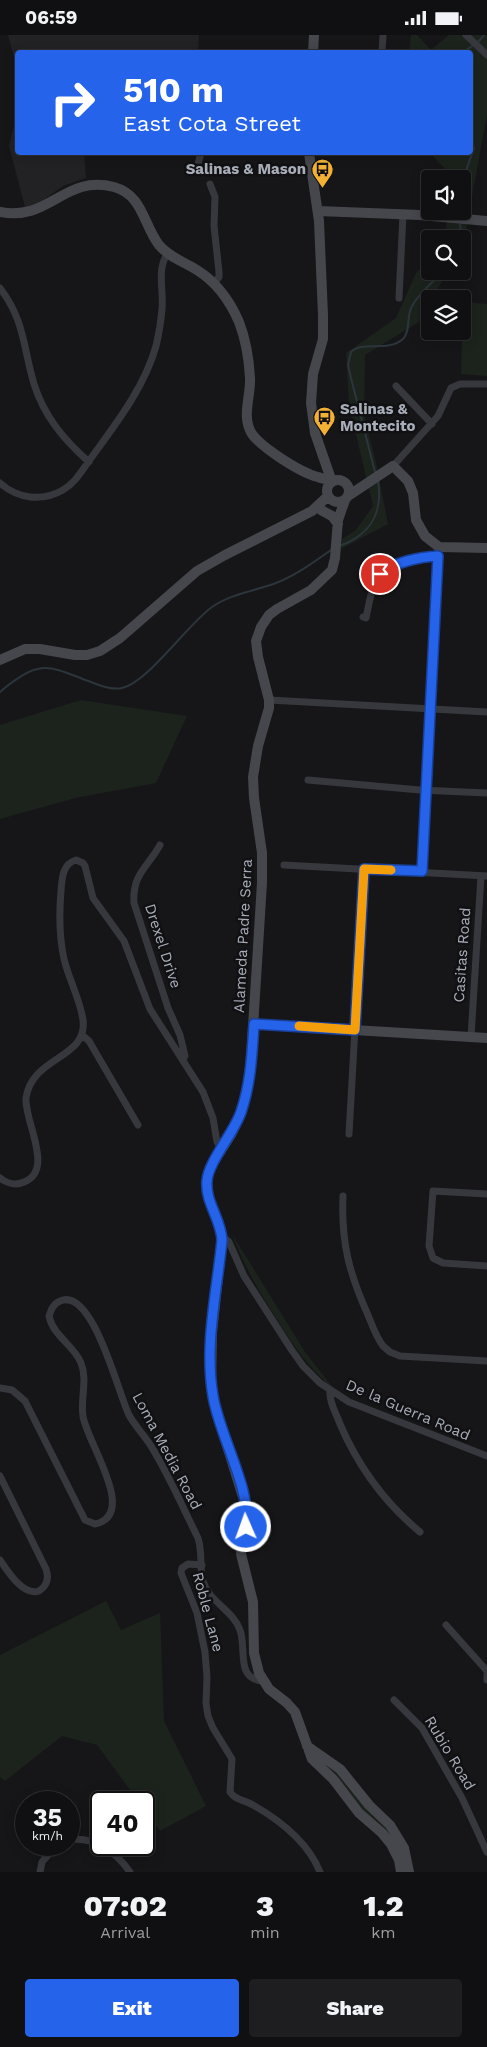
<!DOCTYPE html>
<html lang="en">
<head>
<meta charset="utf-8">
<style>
	:root { --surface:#101012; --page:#1e1e20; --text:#f1f3f6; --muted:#9c9d9f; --line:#303032; --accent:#2563eb }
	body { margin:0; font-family:"Work Sans",sans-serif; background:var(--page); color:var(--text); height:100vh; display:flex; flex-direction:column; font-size:19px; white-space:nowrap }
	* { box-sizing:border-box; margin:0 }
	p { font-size:16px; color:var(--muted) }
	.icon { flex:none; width:28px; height:28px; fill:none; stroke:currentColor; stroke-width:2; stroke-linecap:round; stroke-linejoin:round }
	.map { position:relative; height:1837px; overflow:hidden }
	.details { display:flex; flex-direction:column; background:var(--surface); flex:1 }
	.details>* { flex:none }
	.guide { position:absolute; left:15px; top:15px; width:458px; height:105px; border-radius:5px; box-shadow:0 2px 12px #0003,0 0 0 1px var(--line); background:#2563eb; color:#fff; overflow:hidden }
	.controls { position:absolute; left:421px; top:135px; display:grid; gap:10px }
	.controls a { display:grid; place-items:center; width:50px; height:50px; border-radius:5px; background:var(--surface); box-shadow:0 2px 12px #0003,0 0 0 1px var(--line); font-size:25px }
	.speed { position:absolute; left:15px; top:1756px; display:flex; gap:10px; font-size:25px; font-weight:700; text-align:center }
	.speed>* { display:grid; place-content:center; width:65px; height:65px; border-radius:50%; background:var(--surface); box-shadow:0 2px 12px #0003,0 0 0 1px var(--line); line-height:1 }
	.speed small { font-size:12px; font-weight:400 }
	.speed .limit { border:2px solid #111; border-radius:8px; background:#fff; color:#111 }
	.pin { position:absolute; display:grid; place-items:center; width:42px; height:42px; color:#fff; margin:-21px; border:2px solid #fff; border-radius:50%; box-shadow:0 1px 5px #0007 }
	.me { position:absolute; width:55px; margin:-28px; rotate:358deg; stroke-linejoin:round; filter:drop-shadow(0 0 4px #0008) }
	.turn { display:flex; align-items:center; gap:18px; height:105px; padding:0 25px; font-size:22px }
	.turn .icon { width:65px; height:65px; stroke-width:2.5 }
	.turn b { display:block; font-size:35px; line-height:42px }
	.eta { display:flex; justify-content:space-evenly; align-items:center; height:85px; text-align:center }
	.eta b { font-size:30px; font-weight:800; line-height:35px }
	.button { display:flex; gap:10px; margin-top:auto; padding:10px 25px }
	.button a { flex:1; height:58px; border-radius:5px; background:var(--accent); color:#fff; font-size:20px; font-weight:800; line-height:58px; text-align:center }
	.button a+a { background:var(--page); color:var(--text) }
	.status { display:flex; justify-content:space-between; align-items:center; height:35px; padding:0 25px; background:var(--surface); direction:ltr }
	.status svg { height:14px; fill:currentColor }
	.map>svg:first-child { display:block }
	.built { fill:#222225 }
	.green { fill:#1c231d }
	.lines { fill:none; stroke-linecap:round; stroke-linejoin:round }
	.stream { stroke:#2c353c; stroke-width:2 }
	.street { stroke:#37383d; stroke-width:7 }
	.secondary { stroke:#45474d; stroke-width:10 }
	.route-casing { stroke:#184099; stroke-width:12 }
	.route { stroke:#2563eb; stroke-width:9 }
	.slow { stroke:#f59e0b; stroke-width:9 }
	.labels { text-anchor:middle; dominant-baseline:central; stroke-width:5; stroke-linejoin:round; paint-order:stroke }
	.poi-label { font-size:15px; font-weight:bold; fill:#a8adb8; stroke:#111113; text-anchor:end }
	.street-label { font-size:15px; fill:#a8adb8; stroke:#111113 }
</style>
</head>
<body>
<div class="status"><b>06:59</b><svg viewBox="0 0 49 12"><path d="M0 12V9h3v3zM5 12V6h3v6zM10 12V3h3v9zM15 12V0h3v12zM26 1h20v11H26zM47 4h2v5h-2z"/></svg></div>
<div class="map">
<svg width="487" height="1837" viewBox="0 0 487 1837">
	<rect width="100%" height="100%" fill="#161618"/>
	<!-- built -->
	<path class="built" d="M8,0H199L198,17L18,18L17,33Z
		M17,78L18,118H84L86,143L63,151L39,168L25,172L9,111Z"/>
	<!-- green -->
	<path class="green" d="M411,0H417L431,15L449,0H487V79L463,211L462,204H446L447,176H462V144H448V137L430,118H470V18H409Z
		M430,224V236H448L432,264H430V267L419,287L365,320L364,379L376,428L388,489L341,514L342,504L356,495L373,471L349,370L346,318L396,283L416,238Z
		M463,267L487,269V341L461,339Z
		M81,665L187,681L156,748L75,763L0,784V690Z
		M232,1199L305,1317L334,1354C308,1332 294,1311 276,1283C258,1254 244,1231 232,1199Z
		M106,1566L121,1595L160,1578L164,1686L206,1771L160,1796L144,1774V1768L139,1767L97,1710L62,1701L5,1746L0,1742V1620Z
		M316,1722L334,1731L385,1788L403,1815L370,1784L338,1743Z"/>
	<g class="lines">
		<!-- stream -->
		<path class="stream" d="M478,7L484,0
			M461,18L474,10
			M462,147L474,113L470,99
			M460,186L461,204
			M375,437L351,343L348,330L351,317C363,305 387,318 403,304C411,296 406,281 412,271C420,257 433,247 444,236
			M342,510C372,498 383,477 378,446
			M0,657C42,621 50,632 96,649C104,652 114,655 122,653C148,647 187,590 212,572C230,559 255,556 276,548C295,541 314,527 331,515"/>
		<!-- street -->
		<path class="street" d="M466,0L487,20
			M382,18L383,0
			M198,129L201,118
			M210,149L215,162L214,191L219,237V242L214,248
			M0,253C25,286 23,312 34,349C44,381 64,405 89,427
			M399,263L403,179
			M396,351L432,389
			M393,431L438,381L451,353L460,349H487
			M0,448C18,464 42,467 63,455C75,448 81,437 89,426C114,391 144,354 156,311C159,299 161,286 162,274C164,255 156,234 168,218
			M363,582L366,583C370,565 371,547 386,535L428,521H438
			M269,665L487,677
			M308,745L420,755L487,758
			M160,810C148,832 132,839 134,868L168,973L180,1000L185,1021L183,1024
			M284,830L487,841
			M422,836L439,512
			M82,1000L89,1006L138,1090
			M471,1002L481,841
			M349,1099L364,834
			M0,1143C8,1149 15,1151 24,1147C55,1135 24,1086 26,1063C32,1021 88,1024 83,985C80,964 69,945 64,924C59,901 59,879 61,856C62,844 62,829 76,825L83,828L85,831L93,863L124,906L150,974L203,1057L213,1083L217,1107L222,1114
			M487,1159L433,1156L429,1211L433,1223L443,1228L487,1231
			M343,1161C341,1207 349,1238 368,1280C372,1290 376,1302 383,1311L390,1317L400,1321L487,1326
			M222,1201L229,1207L244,1241L291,1314L303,1331L320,1348L349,1367L487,1421
			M0,1353L12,1355L25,1366L85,1485L95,1489C139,1480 86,1406 83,1381C80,1364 88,1345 81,1328C74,1310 53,1301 49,1281C51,1275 53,1269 60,1266C93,1251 119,1361 129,1380C135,1391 144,1400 151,1411C169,1440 183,1473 198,1503C203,1518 199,1532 203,1546C209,1567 233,1575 240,1595C247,1614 235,1644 263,1646
			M330,1356C329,1367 336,1378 340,1389C358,1431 385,1468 420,1497
			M0,1441L46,1534C49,1543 47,1551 39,1556C23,1561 8,1537 0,1525
			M202,1530L188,1529L182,1533L181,1538L197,1578L205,1617L207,1642L206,1668L208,1681L213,1693L232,1724L230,1757C235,1765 245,1765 253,1770C281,1786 308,1807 320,1837
			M446,1590L487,1636
			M487,1640V1645
			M394,1665L422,1693L462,1763L487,1817
			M69,1805C94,1801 116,1817 130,1837
			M40,1837L42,1827L57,1810"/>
		<!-- secondary -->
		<path class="secondary" d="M313,18L314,0
			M309,118L319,186L323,280V304L313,339L311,368L315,398L332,447
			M318,176L420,180L487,186
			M0,177C50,187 64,139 114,152C143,160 143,189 159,210C169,222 184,227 197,235C216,247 230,266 239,287C246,305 249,324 250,343C251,361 241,382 252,399C262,413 301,438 318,442C323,444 327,444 332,447
			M327 456a11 11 0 1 1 22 0a11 11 0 1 1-22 0Z
			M348,461L393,431L408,446L413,458L416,485L425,501L439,512L487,513
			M345,465L338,485L335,523L332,535L311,555L277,574L269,580L261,592L256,606L258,622L269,665V673L258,711L253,742L254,763L262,818V848L250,1040L242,1076L232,1098L210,1133L207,1146L209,1164L220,1192L222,1205L212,1298L211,1353L216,1375L247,1475V1483L241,1519L253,1567L254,1618L259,1638L269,1654L287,1668L295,1677L312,1724L333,1744L359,1778L382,1798L391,1809L399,1825L401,1837
			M321,475L332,481L338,489
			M0,625L25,614H40L75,620H87L100,616L120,603L197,536L225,520L312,476L328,461
			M254,989L487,1003
			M307,1711L340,1734L369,1770L390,1790L404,1813L409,1837"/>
	</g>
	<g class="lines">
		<defs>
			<path id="route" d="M246,1492C252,1455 219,1400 213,1361C204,1310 217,1256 222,1205C221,1184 205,1167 207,1146C208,1127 234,1098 241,1077C251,1048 252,1018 254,989L355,995L364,834L422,836L438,521C419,522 395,527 380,539"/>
		</defs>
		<!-- route casing -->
		<use href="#route" class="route-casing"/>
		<!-- route -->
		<use href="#route" class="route"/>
		<!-- slow -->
		<path class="slow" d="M299,991L355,995L364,834L391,835"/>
	</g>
	<!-- icons -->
	<defs>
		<symbol id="bus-pin" viewBox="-11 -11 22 30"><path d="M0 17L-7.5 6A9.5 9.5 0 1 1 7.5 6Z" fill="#f2b134" stroke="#111113"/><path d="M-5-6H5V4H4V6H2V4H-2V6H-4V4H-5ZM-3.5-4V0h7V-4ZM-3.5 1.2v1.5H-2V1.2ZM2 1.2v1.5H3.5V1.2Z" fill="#111"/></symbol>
	</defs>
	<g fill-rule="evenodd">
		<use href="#bus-pin" x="310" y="122" width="25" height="34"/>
		<use href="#bus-pin" x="312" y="370" width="25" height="34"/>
	</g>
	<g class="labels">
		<!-- poi labels -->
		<g class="poi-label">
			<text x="306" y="134">Salinas &amp; Mason</text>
			<text x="340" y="374" text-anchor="start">Salinas &amp;<tspan x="340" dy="17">Montecito</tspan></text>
		</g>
		<!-- street labels -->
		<g class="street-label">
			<text transform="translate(243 901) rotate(-87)">Alameda Padre Serra</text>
			<text transform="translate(163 911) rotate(72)">Drexel Drive</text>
			<text transform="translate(462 920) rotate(-86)">Casitas Road</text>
			<text transform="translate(408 1375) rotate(23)">De la Guerra Road</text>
			<text transform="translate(167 1416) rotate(62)">Loma Media Road</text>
			<text transform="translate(208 1577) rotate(75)">Roble Lane</text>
			<text transform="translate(450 1718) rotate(59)">Rubio Road</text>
		</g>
	</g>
</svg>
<div class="controls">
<a><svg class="icon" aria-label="sound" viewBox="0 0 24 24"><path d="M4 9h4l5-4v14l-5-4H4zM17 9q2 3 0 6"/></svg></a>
<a><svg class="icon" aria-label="search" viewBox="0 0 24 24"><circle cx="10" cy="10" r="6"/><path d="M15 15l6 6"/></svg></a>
<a><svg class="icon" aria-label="layers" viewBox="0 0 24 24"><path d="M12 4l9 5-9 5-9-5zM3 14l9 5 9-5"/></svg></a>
</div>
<div class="speed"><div>35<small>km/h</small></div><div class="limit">40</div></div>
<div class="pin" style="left:380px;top:539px;background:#d93025"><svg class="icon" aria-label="arrive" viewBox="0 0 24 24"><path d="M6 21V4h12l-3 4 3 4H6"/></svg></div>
<svg class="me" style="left:246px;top:1492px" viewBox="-20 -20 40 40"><circle r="17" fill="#2563eb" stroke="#fff" stroke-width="3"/><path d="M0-11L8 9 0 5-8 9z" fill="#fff"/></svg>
<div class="guide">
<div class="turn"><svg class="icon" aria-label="right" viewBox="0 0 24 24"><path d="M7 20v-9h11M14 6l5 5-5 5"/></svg><div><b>510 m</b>East Cota Street</div></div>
</div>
</div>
<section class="details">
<div class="eta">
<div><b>07:02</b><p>Arrival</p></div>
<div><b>3</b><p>min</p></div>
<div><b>1.2</b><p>km</p></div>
</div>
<div class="button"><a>Exit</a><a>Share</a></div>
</section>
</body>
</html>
